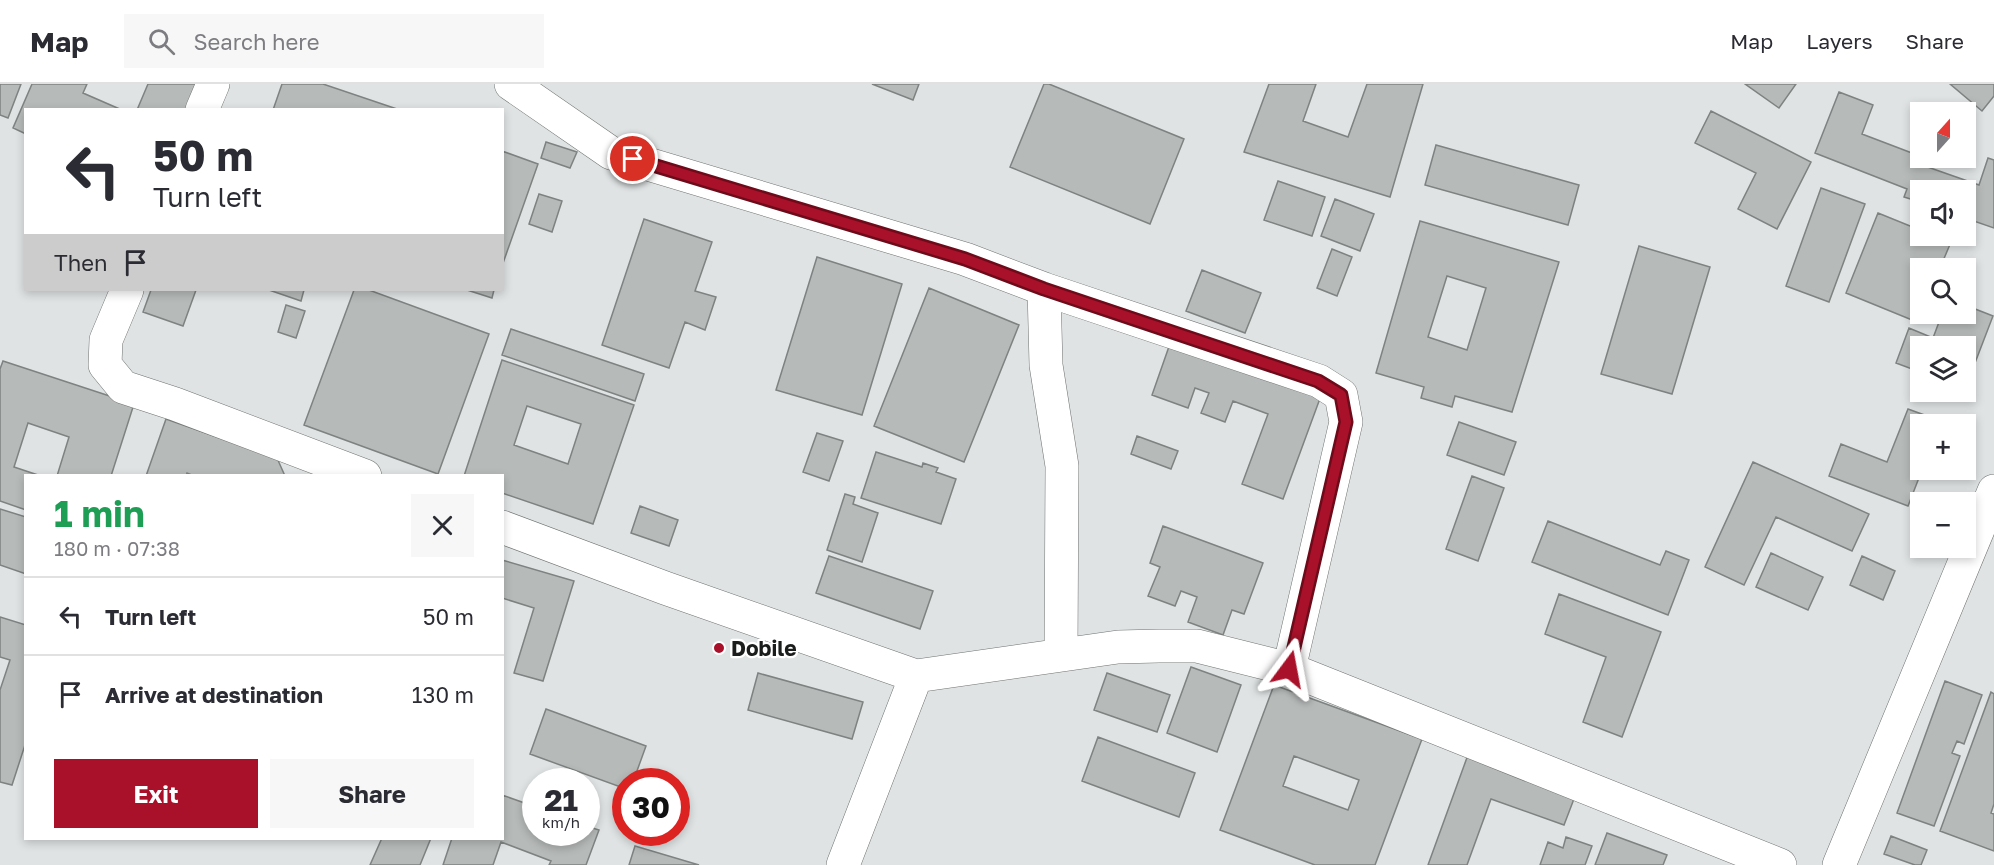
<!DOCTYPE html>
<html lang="en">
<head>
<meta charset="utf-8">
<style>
	:root { --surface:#fff; --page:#f7f7f7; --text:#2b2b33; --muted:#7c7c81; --line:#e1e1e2; --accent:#a81129 }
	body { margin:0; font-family:"Golos Text",sans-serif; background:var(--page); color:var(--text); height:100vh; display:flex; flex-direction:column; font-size:22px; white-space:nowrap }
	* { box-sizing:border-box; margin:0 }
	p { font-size:20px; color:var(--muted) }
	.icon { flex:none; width:33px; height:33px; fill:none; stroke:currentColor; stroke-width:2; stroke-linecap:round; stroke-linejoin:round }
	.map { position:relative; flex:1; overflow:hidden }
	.side { position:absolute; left:24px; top:390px; width:480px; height:366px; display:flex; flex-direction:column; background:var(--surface); border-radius:0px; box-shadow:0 3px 9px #0003 }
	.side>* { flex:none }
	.top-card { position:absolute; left:24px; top:24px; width:480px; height:183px; border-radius:0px; box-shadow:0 3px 9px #0003; background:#fff; color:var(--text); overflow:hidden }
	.needle { width:39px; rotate:21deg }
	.tools { position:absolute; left:1910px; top:18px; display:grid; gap:12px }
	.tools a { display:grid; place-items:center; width:66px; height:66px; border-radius:0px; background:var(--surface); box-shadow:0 3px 9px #0003; font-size:30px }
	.speed { position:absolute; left:522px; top:684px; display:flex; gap:12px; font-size:30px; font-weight:700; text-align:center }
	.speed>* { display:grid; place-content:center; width:78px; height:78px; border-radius:50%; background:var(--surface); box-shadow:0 3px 9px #0003; line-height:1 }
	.speed small { font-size:15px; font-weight:400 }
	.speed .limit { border:9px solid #d22; background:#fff; color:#111 }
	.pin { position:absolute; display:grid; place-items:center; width:51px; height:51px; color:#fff; margin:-26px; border:3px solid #fff; border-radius:50%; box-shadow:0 2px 6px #0007 }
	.me { position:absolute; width:66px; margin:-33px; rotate:13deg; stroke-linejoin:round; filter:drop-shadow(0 0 4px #0008) }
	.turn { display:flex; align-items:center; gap:21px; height:126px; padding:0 30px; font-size:27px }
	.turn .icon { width:78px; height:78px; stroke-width:2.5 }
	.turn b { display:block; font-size:42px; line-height:51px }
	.then { display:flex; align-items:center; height:57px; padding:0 30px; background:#0003; gap:12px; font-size:22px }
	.round { display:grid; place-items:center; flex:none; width:63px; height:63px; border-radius:0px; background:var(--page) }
	.overview { display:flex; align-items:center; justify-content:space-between; height:102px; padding:0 30px }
	h1 { font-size:36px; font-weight:700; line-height:45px; color:#1e9e55 }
	.cta { display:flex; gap:12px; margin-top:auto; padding:12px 30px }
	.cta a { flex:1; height:69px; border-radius:0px; background:var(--accent); color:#fff; font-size:24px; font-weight:700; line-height:69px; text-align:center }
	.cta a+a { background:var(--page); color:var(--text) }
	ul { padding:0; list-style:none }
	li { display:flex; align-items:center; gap:18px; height:78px; padding:0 30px; border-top:2px solid var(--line) }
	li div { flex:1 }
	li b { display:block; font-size:22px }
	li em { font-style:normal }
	header { display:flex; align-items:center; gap:36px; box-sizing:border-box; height:84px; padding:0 30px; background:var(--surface); border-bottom:2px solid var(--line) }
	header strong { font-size:28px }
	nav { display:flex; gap:33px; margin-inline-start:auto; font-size:21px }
	.search { width:420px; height:54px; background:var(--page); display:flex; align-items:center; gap:15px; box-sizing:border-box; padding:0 21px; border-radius:0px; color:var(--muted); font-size:22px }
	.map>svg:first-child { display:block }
	.building { fill:#b6bab9; stroke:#7e8281; stroke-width:1.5; fill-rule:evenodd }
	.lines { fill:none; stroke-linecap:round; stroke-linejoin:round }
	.street-casing { stroke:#6f7372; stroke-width:34 }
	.street { stroke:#fff; stroke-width:33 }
	.route-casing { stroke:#6d0b1b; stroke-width:15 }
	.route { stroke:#a81129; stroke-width:10 }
	.poi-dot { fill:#a81129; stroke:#fff; stroke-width:2 }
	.labels { text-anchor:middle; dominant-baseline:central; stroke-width:4.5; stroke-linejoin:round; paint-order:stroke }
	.poi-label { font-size:21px; font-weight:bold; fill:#1b1c1c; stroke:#fff; text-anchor:start }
</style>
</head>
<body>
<header>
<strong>Map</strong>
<div class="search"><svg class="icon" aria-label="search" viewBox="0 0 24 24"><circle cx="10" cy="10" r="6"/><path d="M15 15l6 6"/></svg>Search here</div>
<nav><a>Map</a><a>Layers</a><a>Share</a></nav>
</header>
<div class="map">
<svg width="1994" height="781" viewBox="0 0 1994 781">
	<rect width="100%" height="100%" fill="#dfe3e3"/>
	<!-- building -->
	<path class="building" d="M0,0H21L8,34L0,31Z
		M32,0H87L83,9L122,26H26V50L13,44Z
		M148,0H201L190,26H137Z
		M282,0H323L397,25L273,26Z
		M872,0H919L913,16Z
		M1044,0H1049L1184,55L1150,140L1010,83Z
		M1269,0H1316L1303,37L1348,53L1367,0H1423L1390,113L1244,68Z
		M1745,0H1796L1779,24Z
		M1950,0H1994V12L1982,27Z
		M1839,8L1873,21L1862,50L1925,74L1922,81L1979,101L1988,74L1994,76V144L1965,134V106H1920V118L1904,113L1907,105L1815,69Z
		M1711,27L1811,78L1777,145L1738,125L1756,89L1695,59Z
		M546,58L577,68L570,84L541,74Z
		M1436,61L1579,101L1568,141L1425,101Z
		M502,67L538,80L502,182Z
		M1278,97L1325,113L1312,152L1264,136Z
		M1821,104L1865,120L1829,218L1786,202Z
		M539,110L562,117L552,148L529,140Z
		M1335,115L1374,130L1360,167L1321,152Z
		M1878,129L1920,146V152H1934L1951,158L1940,184H1920V214L1912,236L1846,209Z
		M644,135L712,158L695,207L716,213L705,246L685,238L669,284L602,261Z
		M1420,137L1559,178L1512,328L1455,312L1452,323L1421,314L1424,303L1376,289ZM1447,192L1486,204L1467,266L1428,253Z
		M1639,162L1710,183L1672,310L1601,290Z
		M1332,165L1352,173L1337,212L1317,204Z
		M817,173L902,200L862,331L776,306Z
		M1202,186L1261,209L1245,249L1186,227Z
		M929,204L1019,241L964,378L874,342Z
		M151,206H196L183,242L143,228Z
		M269,206H304L301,217Z
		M354,206H369L489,250L438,390L304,341Z
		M467,206H494L492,214Z
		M286,221L305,227L296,254L278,248Z
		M1965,221L1993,232L1965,305V262H1920V288L1896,279L1909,244L1933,254L1942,230H1965Z
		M511,245L644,290L635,317L502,271Z
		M1172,254L1322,309L1283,415L1242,400L1268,330L1233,317L1225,338L1201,329L1209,309L1195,304L1188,324L1152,311Z
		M502,276L634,321L593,440L502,409V392H464ZM527,322L581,340L568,380L514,361Z
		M3,277L134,320L111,392H57L69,353L28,339L14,383L41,392H26V426L0,417V285Z
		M1908,325L1941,337L1940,340H1920V386H1922L1908,422L1829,392L1841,360L1887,378Z
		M166,335L277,374L285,392H194L187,389L186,392H146Z
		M1459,338L1516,358L1504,391L1447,371Z
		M817,349L843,357L829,397L803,388Z
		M1137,352L1178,367L1171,385L1131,370Z
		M876,368L922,383L923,379L938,384L936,388L956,395L941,440L861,414Z
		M1753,378L1869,430L1852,467L1776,433L1744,501L1705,483Z
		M1472,392L1504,404L1478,477L1446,465Z
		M845,410L855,413L853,420L878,429L862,478L827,466Z
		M640,422L678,436L669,462L631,449Z
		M0,425L26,433V490L0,481Z
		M1548,437L1660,481L1666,467L1689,476L1668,531L1532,478Z
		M1163,442L1263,479L1244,530L1232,526L1223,551L1188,538L1197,513L1181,507L1175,522L1148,512L1160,483L1150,479Z
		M1771,469L1823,493L1808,526L1756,503Z
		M829,472L933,507L920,545L816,509Z
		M1862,472L1895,487L1883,516L1850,501Z
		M502,476L574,497L543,597L514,589L534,524L502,514Z
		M1559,510L1661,548L1622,653L1583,638L1606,573L1545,550Z
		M0,533L26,541V658L12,701L0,698V606L10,576L0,573Z
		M1191,583L1241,601L1217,668L1167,649Z
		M758,589L863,618L852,655L748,626Z
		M1107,589L1170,611L1157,648L1094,626Z
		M1945,597L1982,611L1964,660L1957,657L1952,669L1960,672L1934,742L1897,729Z
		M1274,601L1422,655L1375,781H1315L1220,746ZM1294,672L1359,696L1348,726L1283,702Z
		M1991,608L1994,610V720L1991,729L1994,730V767L1940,747Z
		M546,625L646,662L633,698H626V705L530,670Z
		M1098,653L1195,689L1179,733L1082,697Z
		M1469,668L1577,707L1564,741L1491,715L1467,781H1428Z
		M502,711L536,723V748H586V742L599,746L586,781H549L551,777L501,758L493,781H443L452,754H502Z
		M1607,749L1667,771L1663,781H1595Z
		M1891,752L1927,766L1921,781H1915L1884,770Z
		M1566,753L1592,762L1585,781H1540L1548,758L1563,764Z
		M382,754H431L420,781H370Z
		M635,762L699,781H629Z"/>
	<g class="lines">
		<defs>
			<path id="street" d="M511,0L611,69L965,175L1044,205L1319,297L1341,311L1346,338L1289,585
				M202,26L213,0
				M1044,205L1046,281L1062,382L1061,571
				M127,206L106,256L105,281L123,303L175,320L365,392
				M502,443L665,504L916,592L1118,563L1159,562H1197L1289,585L1780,781
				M843,781L916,592
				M1839,781L1994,407"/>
		</defs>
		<!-- street casing -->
		<use href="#street" class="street-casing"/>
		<!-- street -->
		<use href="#street" class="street"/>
	</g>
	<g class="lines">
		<defs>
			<path id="route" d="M633,75L965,175L1044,205L1318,297L1341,311L1346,338L1289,585"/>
		</defs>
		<!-- route casing -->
		<use href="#route" class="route-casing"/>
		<!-- route -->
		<use href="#route" class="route"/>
	</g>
	<!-- markers -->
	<circle class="poi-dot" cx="719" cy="564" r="6"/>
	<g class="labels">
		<!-- poi labels -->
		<g class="poi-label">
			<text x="731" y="564">Dobile</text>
		</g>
	</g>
</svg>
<div class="tools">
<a><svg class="needle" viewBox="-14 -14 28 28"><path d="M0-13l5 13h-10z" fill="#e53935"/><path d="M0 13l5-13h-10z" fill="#7c7c81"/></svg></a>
<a><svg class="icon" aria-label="sound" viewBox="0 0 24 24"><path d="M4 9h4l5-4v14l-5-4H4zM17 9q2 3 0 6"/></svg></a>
<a><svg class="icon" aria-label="search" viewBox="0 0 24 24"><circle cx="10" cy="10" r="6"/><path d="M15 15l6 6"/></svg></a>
<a><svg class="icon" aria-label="layers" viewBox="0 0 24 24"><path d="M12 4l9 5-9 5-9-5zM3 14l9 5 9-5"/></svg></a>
<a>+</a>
<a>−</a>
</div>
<div class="speed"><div>21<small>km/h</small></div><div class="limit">30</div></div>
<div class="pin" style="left:633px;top:75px;background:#d93025"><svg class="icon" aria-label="arrive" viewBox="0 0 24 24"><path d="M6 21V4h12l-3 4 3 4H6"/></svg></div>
<svg class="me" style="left:1289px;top:585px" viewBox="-20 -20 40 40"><path d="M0-17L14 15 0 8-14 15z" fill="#a81129" stroke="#fff" stroke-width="4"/></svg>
<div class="top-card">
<div class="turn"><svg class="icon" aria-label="left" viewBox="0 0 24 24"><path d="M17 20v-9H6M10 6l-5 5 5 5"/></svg><div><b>50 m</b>Turn left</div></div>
<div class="then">Then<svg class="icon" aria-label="arrive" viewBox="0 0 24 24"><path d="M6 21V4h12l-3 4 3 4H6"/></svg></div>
</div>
<section class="side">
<div class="overview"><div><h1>1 min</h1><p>180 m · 07:38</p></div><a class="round"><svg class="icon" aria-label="close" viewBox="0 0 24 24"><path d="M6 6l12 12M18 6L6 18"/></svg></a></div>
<ul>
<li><svg class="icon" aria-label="left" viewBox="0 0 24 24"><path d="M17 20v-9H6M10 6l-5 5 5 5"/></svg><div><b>Turn left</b></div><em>50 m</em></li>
<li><svg class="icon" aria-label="arrive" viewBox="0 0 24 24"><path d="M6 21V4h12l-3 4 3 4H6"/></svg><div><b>Arrive at destination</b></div><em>130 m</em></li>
</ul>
<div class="cta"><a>Exit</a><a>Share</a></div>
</section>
</div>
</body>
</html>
